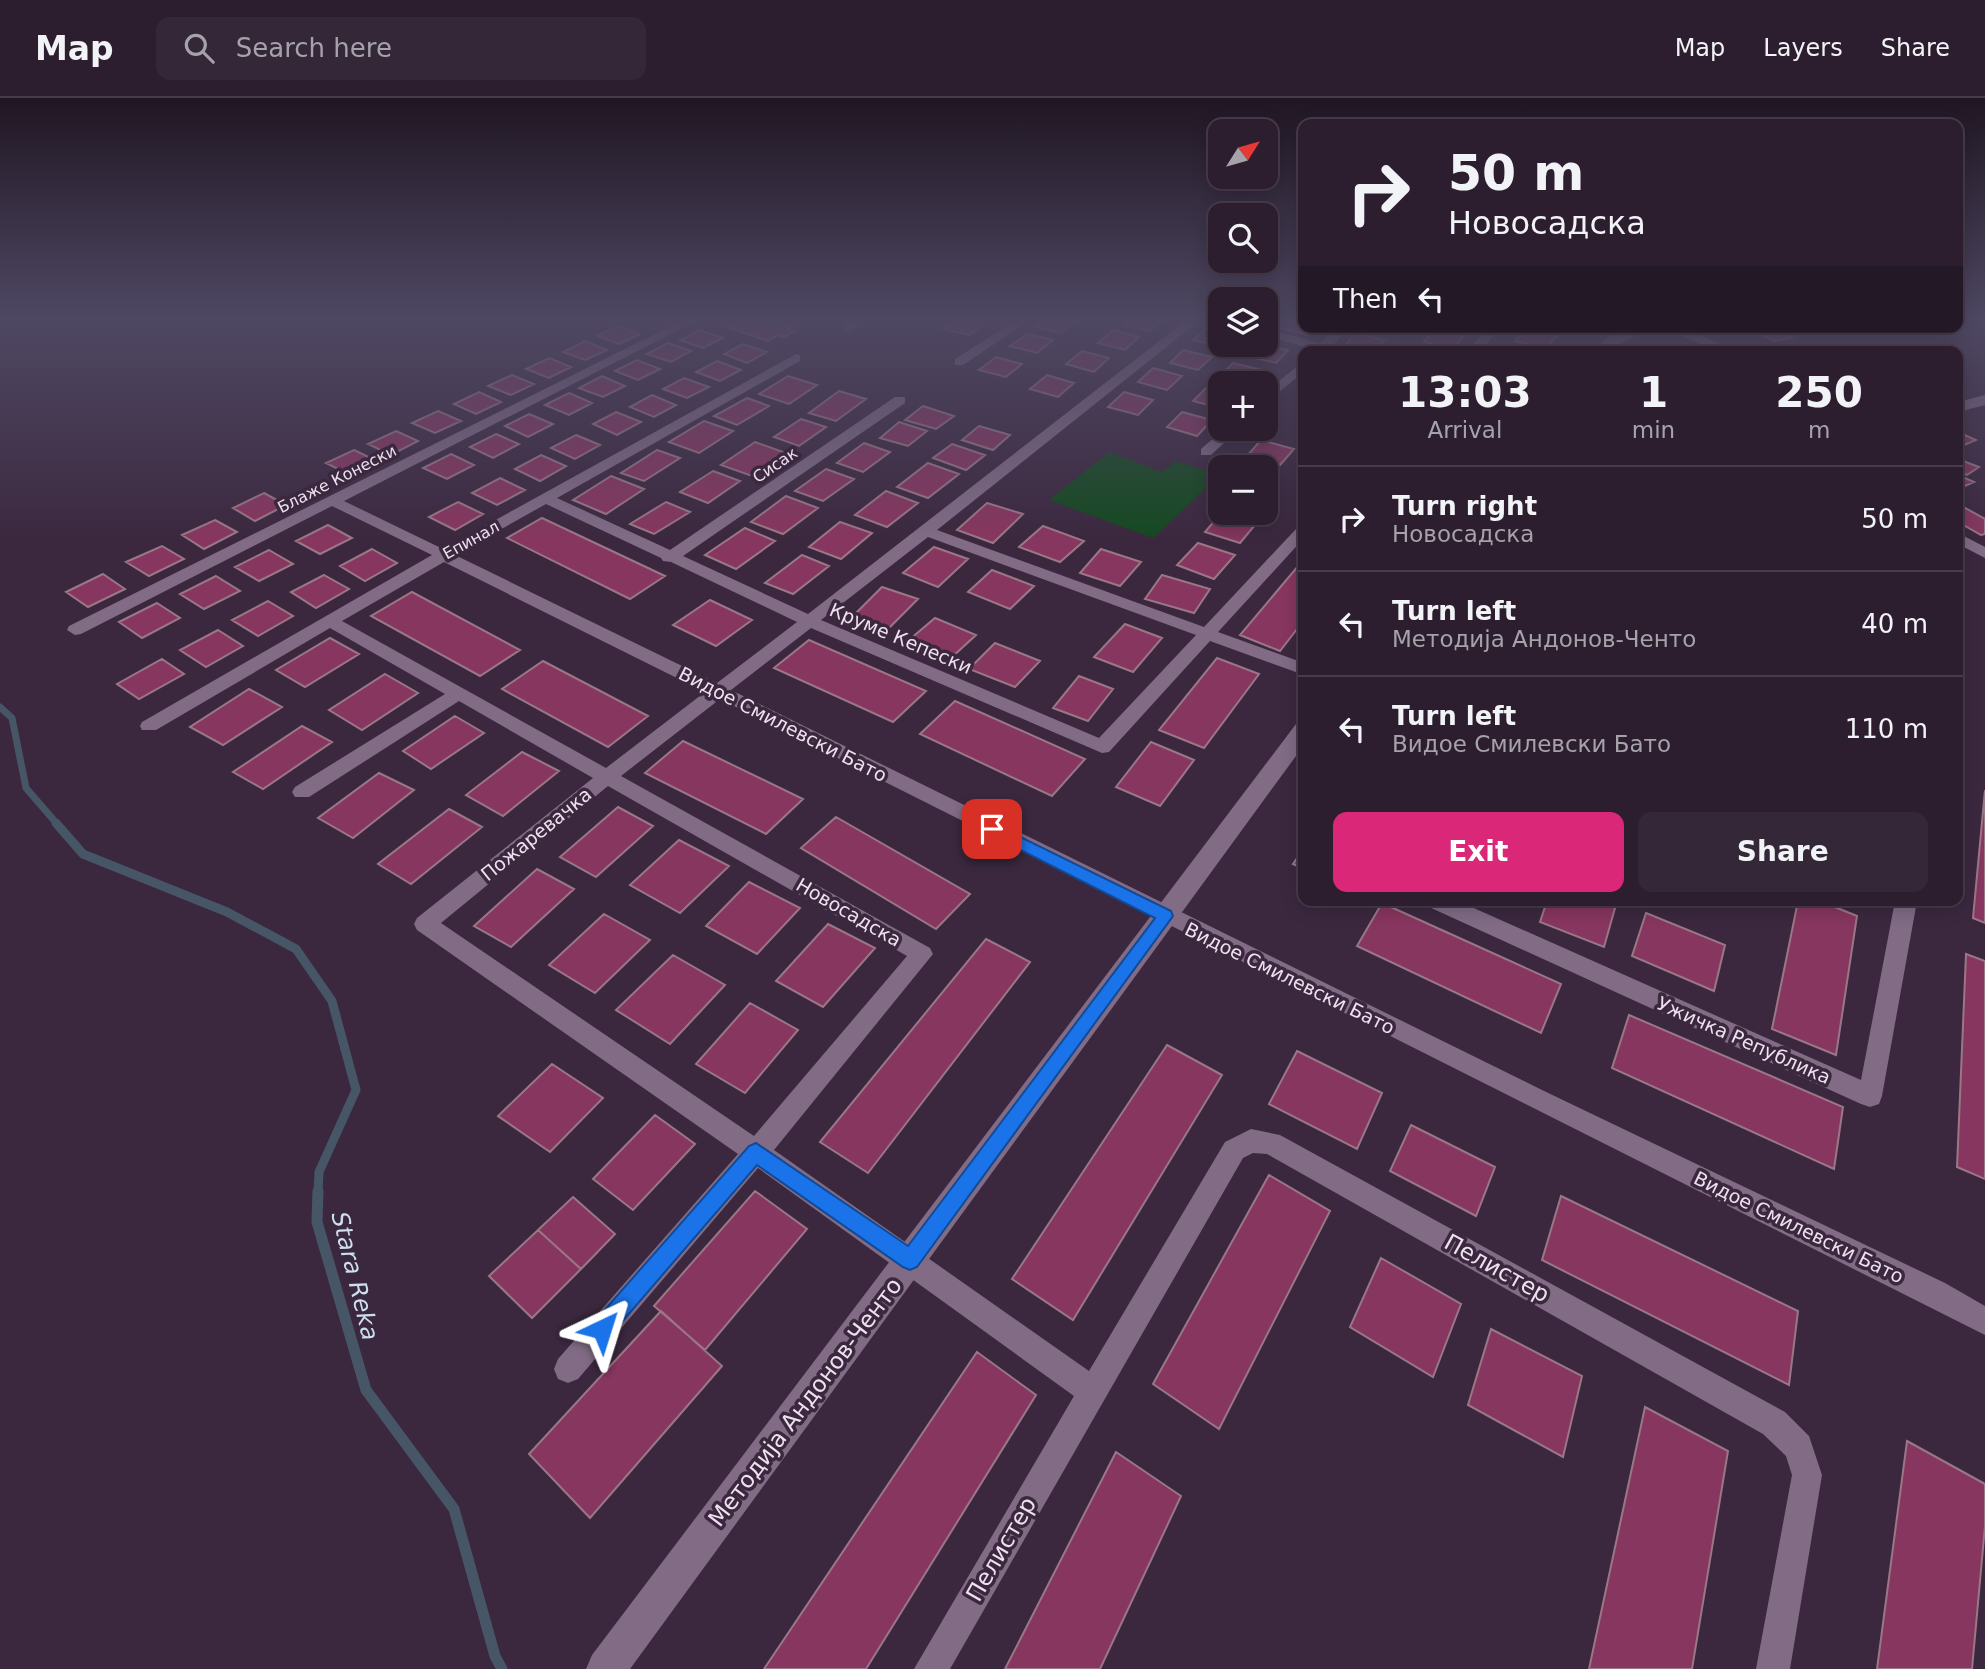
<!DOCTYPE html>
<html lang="en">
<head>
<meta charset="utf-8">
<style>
	:root { --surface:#2c1e2f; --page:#342737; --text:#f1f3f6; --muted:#a6a2aa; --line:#483c4b; --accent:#db2777 }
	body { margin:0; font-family:"DejaVu Sans",sans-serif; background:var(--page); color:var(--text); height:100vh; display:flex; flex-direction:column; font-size:26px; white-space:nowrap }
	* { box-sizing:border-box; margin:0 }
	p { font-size:23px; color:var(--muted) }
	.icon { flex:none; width:38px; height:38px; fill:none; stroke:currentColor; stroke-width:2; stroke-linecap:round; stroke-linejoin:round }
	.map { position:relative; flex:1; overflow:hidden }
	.drawer { position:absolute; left:1298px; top:248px; width:665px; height:560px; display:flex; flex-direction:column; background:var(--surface); border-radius:14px; box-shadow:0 4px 18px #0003,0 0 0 2px var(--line) }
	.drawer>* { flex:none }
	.top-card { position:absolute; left:1298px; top:21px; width:665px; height:214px; border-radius:14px; box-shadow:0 4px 18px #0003,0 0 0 2px var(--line); background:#2c1e2f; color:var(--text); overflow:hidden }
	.needle { width:46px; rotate:53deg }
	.buttons { position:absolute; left:1208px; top:21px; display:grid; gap:14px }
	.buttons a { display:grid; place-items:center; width:70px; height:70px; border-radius:14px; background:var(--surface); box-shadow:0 4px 18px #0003,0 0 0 2px var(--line); font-size:35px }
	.pin { position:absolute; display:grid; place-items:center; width:60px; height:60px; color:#fff; margin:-30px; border-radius:14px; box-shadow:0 4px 10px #0006 }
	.me { position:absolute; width:77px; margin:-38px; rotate:41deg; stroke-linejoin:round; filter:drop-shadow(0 0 5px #0008) }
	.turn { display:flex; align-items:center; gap:24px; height:147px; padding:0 35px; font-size:32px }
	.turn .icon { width:91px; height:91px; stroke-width:2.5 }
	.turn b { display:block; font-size:49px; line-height:60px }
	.then { display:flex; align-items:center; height:66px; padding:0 35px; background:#0003; gap:14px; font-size:26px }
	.eta { display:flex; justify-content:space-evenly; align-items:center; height:119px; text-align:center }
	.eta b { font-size:42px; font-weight:800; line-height:49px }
	.button { display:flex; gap:14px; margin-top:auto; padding:14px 35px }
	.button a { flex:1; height:80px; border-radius:14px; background:var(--accent); color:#fff; font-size:28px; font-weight:800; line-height:80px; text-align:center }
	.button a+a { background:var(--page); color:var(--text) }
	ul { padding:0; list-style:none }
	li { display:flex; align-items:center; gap:21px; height:105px; padding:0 35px; border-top:2px solid var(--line) }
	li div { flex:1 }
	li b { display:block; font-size:26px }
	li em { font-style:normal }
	header { display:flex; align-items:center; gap:42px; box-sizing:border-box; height:98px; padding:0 35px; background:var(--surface); border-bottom:2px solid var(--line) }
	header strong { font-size:33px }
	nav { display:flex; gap:38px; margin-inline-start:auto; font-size:24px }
	.search { width:490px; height:63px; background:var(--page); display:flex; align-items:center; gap:18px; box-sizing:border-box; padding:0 24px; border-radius:14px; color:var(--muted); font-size:26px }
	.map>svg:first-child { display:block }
	.green { fill:#144920 }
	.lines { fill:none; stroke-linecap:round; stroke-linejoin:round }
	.stream-far2 { stroke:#475666; stroke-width:7 }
	.stream-far1 { stroke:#475666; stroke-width:9 }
	.stream { stroke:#475666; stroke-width:11 }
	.building { fill:#87365f; stroke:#9a7786; stroke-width:2 }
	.minor { fill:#816b85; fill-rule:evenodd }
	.tertiary { fill:#816b85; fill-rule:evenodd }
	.route { fill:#1a73e8; stroke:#114b97; stroke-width:2 }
	.labels { text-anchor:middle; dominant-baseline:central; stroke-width:7; stroke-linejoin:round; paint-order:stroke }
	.far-street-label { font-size:16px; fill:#ede0ef; stroke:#3b283f }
	.street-label { font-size:19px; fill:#ede0ef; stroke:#3b283f }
	.near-street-label { font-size:23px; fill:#ede0ef; stroke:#3b283f }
	.near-water-label { font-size:24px; font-style:italic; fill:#cbdfee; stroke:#3b283f }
</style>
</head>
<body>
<header>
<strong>Map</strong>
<div class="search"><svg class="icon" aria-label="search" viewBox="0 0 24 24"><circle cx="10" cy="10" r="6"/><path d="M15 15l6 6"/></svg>Search here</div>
<nav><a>Map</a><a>Layers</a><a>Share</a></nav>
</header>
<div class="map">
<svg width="1985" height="1571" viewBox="0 0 1985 1571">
	<rect width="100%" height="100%" fill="#3b283f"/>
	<!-- green -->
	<path class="green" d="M1109,354L1162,374L1176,363L1220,377L1153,440L1049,402Z"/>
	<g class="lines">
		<!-- stream-far2 -->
		<path class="stream-far2" d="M0,609L12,620L26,690L58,727"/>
		<!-- stream-far1 -->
		<path class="stream-far1" d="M56,725L83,756L227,814L296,851L332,903L356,992L319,1074L318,1095"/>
		<!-- stream -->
		<path class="stream" d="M318,1093L317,1124L366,1292L454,1411L495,1558L502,1571"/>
	</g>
	<!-- building -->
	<path class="building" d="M739,223H778L793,228L788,231L795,233L784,239L778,237L768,243L727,229Z
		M954,223H977L985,225L969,237L944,231Z
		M1041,223H1075L1060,235L1034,228Z
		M1127,223H1161L1149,233L1123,226Z
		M1286,223H1304V229H1315L1308,237L1279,230Z
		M618,228L640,236L619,246L597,238Z
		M1365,229H1400L1394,237Z
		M1528,229H1565L1546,251L1515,243Z
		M1772,229L1792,240L1774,243L1755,233Z
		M1206,230L1220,233V247H1223L1221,249L1193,242Z
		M700,232L723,240L703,250L680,242Z
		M1113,232L1139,239L1125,252L1098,245Z
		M1434,232L1463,239L1454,251L1424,244Z
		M1355,235L1384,242L1375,254L1345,248Z
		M1027,236L1053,242L1037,255L1010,248Z
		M585,243L607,252L585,262L563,254Z
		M668,245L691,253L671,264L647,256Z
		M743,246L767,254L747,265L724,256Z
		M1258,247H1264L1288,252L1276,265L1247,258Z
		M1183,252L1212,259L1198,272L1170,265Z
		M1082,253L1109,260L1094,274L1066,266Z
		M996,259L1022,266L1006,279L979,272Z
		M549,260L571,269L549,280L526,271Z
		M637,262L660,271L638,282L615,273Z
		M717,263L741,272L720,283L696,274Z
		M1233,265L1262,272L1250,285L1220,278Z
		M1153,270L1182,278L1167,292L1138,284Z
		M512,277L534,286L511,297L488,288Z
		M1047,277L1074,285L1058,299L1030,291Z
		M602,278L625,288L603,299L579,290Z
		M788,278L817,287L789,306L759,296Z
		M684,280L709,289L687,300L663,291Z
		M1207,289L1220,292V310L1193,303Z
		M839,293L866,301L836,323L809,315Z
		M479,294L501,304L476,316L454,306Z
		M1124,294L1153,302L1138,317L1108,309Z
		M569,295L592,305L569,317L545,307Z
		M652,297L676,307L654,319L630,309Z
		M747,300L769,308L737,327L714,318Z
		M923,308L954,318L936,331L905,322Z
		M438,313L461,323L435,335L412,325Z
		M616,314L641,324L617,337L593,326Z
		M1182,314L1212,322L1197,338L1167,329Z
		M529,316L553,326L528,339L505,328Z
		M801,321L826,329L799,348L774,339Z
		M704,323L733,333L699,355L669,344Z
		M899,324L927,333L908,348L880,340Z
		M979,328L1010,337L993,352L962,342Z
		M396,333L418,343L391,357L368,346Z
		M1958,334L1976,342L1962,348L1958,346Z
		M496,336L519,346L493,360L470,349Z
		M576,337L600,347L575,361L551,350Z
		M1261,342L1294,351L1280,367L1247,358Z
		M755,344L786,355L752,378L721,367Z
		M864,345L890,354L863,374L837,365Z
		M952,346L985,357L966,372L933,360Z
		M354,352L377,363L348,376L326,365Z
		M657,352L680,360L644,383L621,375Z
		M451,356L474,367L447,381L423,370Z
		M541,357L566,368L540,383L515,371Z
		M1958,361L1979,369L1967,377L1958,374Z
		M928,365L959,376L928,400L897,389Z
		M826,371L854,381L823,403L795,393Z
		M713,373L740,383L708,405L680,394Z
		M1958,377L1974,384L1958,391Z
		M611,378L644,391L606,416L573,402Z
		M500,380L525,392L497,407L472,395Z
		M886,393L918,405L887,429L855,417Z
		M264,395L286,407L255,423L233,410Z
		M786,398L818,410L783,436L751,424Z
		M458,404L483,416L455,432L429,419Z
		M666,404L690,414L654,436L630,426Z
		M987,405L1023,416L993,445L957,432Z
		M1958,406L1985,421V436L1981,437L1958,424Z
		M1221,415H1242L1260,421L1240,445L1205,434Z
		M542,420L665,478L630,501L507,440Z
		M215,422L237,434L204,451L182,437Z
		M840,424L872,435L841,461L809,449Z
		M328,427L352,440L320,456L296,443Z
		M1043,428L1084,443L1060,464L1019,449Z
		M745,430L775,443L736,471L705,457Z
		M1198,445L1235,457L1214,481L1177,467Z
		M162,448L184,461L149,478L126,464Z
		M934,449L968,461L938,489L903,475Z
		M372,451L397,465L365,483L340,468Z
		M1101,451L1141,464L1120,488L1080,475Z
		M269,452L293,466L259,483L235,469Z
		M802,457L829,468L793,496L765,485Z
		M1304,461V522L1280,553L1240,537Z
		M992,472L1034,488L1010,511L968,494Z
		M103,476L125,491L88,509L66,494Z
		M324,477L349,491L316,510L291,494Z
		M1162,477L1210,491L1194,515L1145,501Z
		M216,478L240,493L204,511L180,496Z
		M882,489L918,501L889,530L853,518Z
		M412,494L520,552L480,578L371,518Z
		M710,502L752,522L716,548L673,527Z
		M268,503L293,518L258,538L232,522Z
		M157,505L180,520L142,540L119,524Z
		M935,520L976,537L951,560L909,542Z
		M1125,526L1162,540L1133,574L1094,559Z
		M218,532L243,548L206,569L180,552Z
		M330,540L359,556L305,589L276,572Z
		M809,542L926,593L893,624L774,570Z
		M995,545L1040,563L1015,589L969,571Z
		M1217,560L1259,576L1204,650L1159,632Z
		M162,561L184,576L139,601L117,586Z
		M543,563L648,618L608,649L502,591Z
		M385,576L418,595L362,632L329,612Z
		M1079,578L1113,591L1088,623L1053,610Z
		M249,591L282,609L223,647L190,629Z
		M955,603L1085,661L1052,698L920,636Z
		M455,618L484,635L431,671L403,653Z
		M302,628L332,644L263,691L233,674Z
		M683,643L803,701L766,736L645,675Z
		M1151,644L1194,662L1160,708L1116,689Z
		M522,654L559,673L503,718L466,697Z
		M379,675L414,692L353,740L318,720Z
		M1985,692V825L1973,820Z
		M618,709L653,728L596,779L560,759Z
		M449,711L482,729L411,786L378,766Z
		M836,719L970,796L936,831L801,750Z
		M679,742L729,768L680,815L630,787Z
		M1304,750V771L1293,766Z
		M537,771L574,791L511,849L474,828Z
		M749,784L800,810L757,856L706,828Z
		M1547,803H1617L1604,849L1540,824Z
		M1798,803H1820L1857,818L1836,957L1772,931Z
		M1382,805L1561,886L1541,935L1357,848Z
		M1646,815L1725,847L1714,893L1632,858Z
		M604,816L650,842L595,895L549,867Z
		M828,826L875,850L823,909L776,883Z
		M986,841L1030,864L868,1075L820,1044Z
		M1966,856L1985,863V1081L1957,1069Z
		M673,857L725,887L670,946L616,912Z
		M750,905L798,932L745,995L696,966Z
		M1629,917L1843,1009L1834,1071L1612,970Z
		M1167,947L1222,977L1073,1222L1012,1181Z
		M1297,953L1382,995L1357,1051L1269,1006Z
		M552,966L603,1000L550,1054L498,1018Z
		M655,1017L695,1046L633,1112L593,1081Z
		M1411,1027L1495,1069L1476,1118L1390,1073Z
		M1269,1077L1330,1113L1219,1331L1153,1286Z
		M755,1093L807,1131L705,1252L654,1208Z
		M1561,1098L1798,1213L1789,1287L1542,1162Z
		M573,1099L615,1136L581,1171L538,1132Z
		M538,1132L581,1171L532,1220L489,1178Z
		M1381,1160L1461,1206L1433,1279L1350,1229Z
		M661,1213L722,1268L590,1420L529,1356Z
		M1491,1231L1582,1278L1563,1359L1468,1307Z
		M977,1254L1036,1297L866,1571H764Z
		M1645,1309L1728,1353L1692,1571H1589Z
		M1907,1343L1985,1386V1428L1972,1571H1877Z
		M1116,1354L1181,1398L1100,1571H1005Z"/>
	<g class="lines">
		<!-- minor -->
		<path class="minor" d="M681,223H696L344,403L443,451L796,256L800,257V263L557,400L670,452L895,299H905V305L683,458L808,516L1185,223H1199L937,432L1204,529L1296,431L1304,430V440L1218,534L1304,565V577L1210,543L1109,654L1102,655L811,530L731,592L1542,992L1945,1185L1985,1208V1237L720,601L621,678L930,850L933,856L774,1052L1089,1273L1225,1044L1251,1031L1280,1037L1785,1314L1809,1338L1822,1377L1790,1571H1756L1792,1377L1786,1358L1763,1336L1267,1056L1253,1055L1243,1060L950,1571H914L1074,1298L758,1070L578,1281L568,1285L558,1281L554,1271L558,1261L738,1056L417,832L414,826L417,820L593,680L459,603L309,699H295L292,694L295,689L445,596L330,530L156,632H142L140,628L142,624L432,457L332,408L81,536L75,537L67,532L69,528ZM546,406L661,460L663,463L671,464L797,524L717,585L455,457ZM928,439L1196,537L1099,640L821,522ZM444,464L705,594L606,670L342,523ZM608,688L907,858L754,1038L441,825Z
			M849,223H864L851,232H843V226Z
			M1015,223H1029L963,267H955V261Z
			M1337,229H1350L1332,248L1347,254H1312L1314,251L1265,238V230L1320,245Z
			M1488,229H1501L1480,254H1467Z
			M1304,263V274L1265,305V294Z
			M1224,331H1239L1211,357H1201V351Z
			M1958,435L1985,449V460L1958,446Z
			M1426,803H1458L1861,982L1895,803H1917L1882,998L1879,1006L1870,1009L1861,1006L1429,809Z"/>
		<!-- tertiary -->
		<path class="tertiary" d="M1630,229H1650L1606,254H1589L1613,236Z
			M1662,229H1682L1738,254H1718Z
			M1985,297V307L1958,314V304Z
			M1304,624V647L630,1571H586L592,1557L1296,626Z"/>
	</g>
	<!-- sky -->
	<linearGradient id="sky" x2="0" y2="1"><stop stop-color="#201623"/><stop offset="0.5" stop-color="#4f4863"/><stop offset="1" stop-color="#4f4863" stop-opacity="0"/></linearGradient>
	<rect width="1985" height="443" fill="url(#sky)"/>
	<!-- route -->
	<path class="route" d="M992,725L1171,813L1173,818L917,1169L910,1172L903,1169L757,1067L609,1239L602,1242L594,1239L591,1231L594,1224L749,1048L756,1045L908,1148L1155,820L987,735L984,731Z"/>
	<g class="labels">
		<!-- far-street labels -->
		<g class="far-street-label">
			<text transform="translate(775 367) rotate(-34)">Сисак</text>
			<text transform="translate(337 381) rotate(-27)">Блаже Конески</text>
			<text transform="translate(471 442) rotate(-29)">Епинал</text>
		</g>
		<!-- street labels -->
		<g class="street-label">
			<text transform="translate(901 540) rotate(23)">Круме Кепески</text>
			<text transform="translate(783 626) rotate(27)">Видое Смилевски Бато</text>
			<text transform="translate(536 736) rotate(-39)">Пожаревачка</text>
			<text transform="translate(849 814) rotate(30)">Новосадска</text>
			<text transform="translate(1290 880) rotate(26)">Видое Смилевски Бато</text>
			<text transform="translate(1744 942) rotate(24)">Ужичка Република</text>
			<text transform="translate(1799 1129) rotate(26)">Видое Смилевски Бато</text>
		</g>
		<!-- near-street labels -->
		<g class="near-street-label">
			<text transform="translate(1497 1170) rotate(29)">Пелистер</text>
			<text transform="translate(805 1304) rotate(-53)">Методија Андонов-Ченто</text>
			<text transform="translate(1001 1451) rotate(-60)">Пелистер</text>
		</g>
		<!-- near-water labels -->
		<g class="near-water-label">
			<text transform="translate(355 1178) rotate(76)">Stara Reka</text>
		</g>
	</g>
</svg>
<div class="buttons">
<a><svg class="needle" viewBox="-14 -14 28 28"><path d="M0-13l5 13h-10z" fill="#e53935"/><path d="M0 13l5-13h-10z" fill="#a6a2aa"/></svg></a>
<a><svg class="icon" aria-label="search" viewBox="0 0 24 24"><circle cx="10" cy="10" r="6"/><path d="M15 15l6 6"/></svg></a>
<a><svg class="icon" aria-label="layers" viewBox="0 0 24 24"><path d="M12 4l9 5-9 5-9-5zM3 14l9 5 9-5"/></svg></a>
<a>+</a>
<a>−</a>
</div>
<div class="pin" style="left:992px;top:731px;background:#d93025"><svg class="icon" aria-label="arrive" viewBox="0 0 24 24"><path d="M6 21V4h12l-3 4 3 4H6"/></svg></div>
<svg class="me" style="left:602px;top:1231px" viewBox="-20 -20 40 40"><path d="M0-17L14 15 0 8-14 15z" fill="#1a73e8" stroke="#fff" stroke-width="4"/></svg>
<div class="top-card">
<div class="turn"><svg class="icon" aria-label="right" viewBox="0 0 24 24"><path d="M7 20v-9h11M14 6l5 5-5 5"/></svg><div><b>50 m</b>Новосадска</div></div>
<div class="then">Then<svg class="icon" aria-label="left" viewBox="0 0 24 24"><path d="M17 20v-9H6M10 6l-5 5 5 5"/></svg></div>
</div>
<section class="drawer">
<div class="eta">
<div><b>13:03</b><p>Arrival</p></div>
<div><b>1</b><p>min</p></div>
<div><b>250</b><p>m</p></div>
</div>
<ul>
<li><svg class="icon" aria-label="right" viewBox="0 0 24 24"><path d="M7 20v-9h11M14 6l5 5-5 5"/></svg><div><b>Turn right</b><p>Новосадска</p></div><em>50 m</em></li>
<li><svg class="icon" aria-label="left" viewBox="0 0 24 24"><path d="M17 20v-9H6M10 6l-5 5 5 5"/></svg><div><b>Turn left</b><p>Методија Андонов-Ченто</p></div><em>40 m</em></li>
<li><svg class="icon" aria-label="left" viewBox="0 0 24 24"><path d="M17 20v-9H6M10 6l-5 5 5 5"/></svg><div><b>Turn left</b><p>Видое Смилевски Бато</p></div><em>110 m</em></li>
</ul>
<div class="button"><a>Exit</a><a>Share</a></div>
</section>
</div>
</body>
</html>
